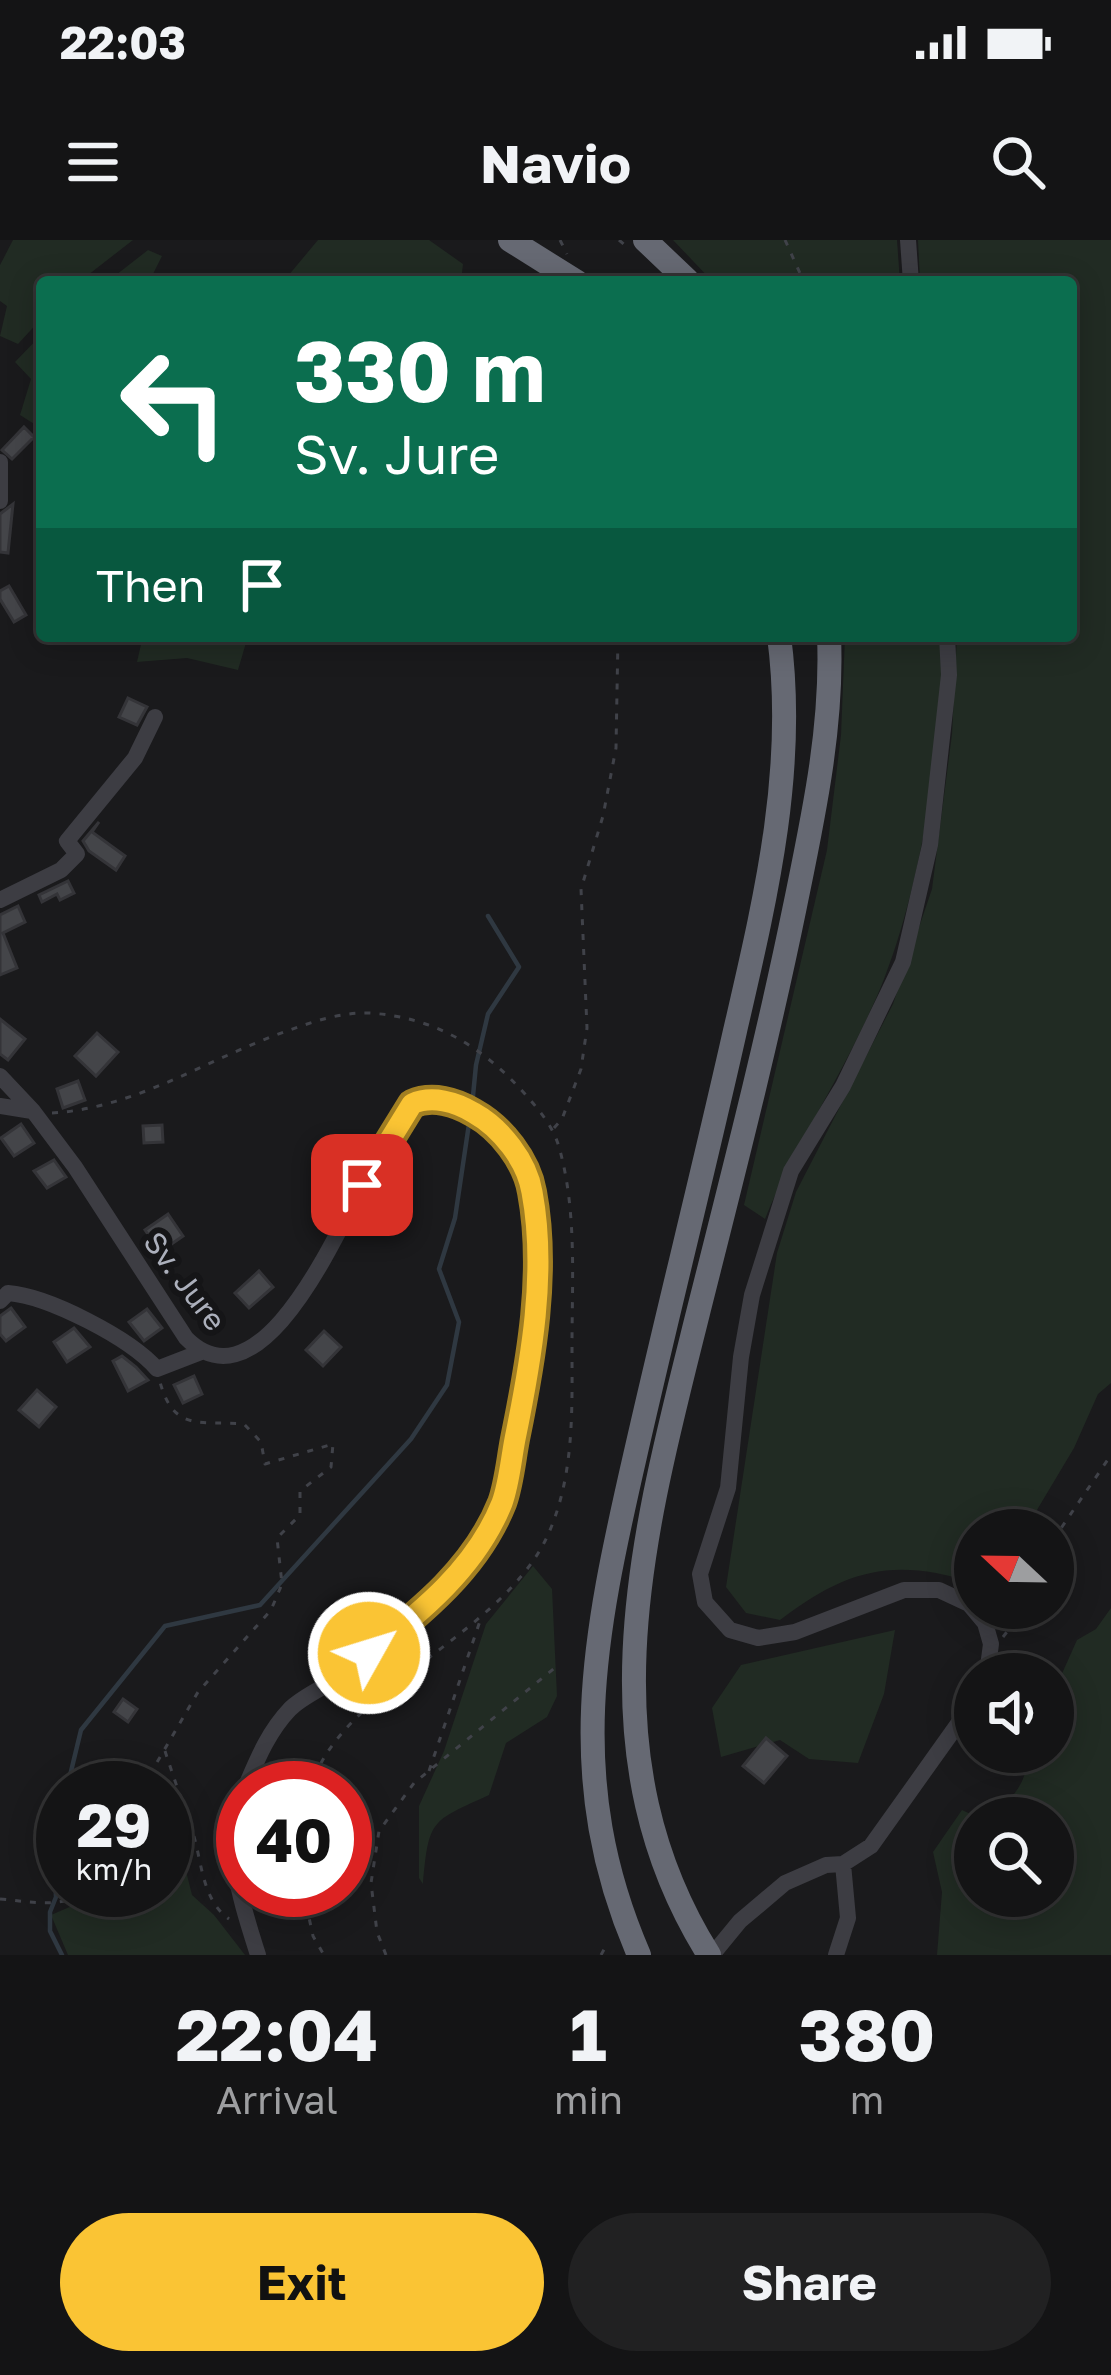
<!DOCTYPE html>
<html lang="en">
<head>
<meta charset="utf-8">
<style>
	:root { --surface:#141415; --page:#212122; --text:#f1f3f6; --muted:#9d9ea0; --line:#333334; --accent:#fac434 }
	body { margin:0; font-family:"Golos Text",sans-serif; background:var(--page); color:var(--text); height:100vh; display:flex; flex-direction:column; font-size:45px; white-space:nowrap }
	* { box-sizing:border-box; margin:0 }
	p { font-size:39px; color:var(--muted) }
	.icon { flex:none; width:66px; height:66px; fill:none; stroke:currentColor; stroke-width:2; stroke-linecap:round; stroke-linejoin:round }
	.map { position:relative; height:1715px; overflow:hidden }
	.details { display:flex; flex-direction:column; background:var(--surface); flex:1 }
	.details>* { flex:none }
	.banner { position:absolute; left:36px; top:36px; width:1041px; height:366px; border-radius:12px; box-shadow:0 6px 30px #0003,0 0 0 3px var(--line); background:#0b6e4f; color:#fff; overflow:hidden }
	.needle { width:78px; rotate:292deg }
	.fabs { position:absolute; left:954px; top:1269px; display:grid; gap:24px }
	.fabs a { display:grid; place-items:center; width:120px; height:120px; border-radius:50%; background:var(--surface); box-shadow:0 6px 30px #0003,0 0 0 3px var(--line); font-size:60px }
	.speed { position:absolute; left:36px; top:1521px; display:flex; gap:24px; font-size:60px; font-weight:700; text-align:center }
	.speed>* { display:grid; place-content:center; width:156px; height:156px; border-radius:50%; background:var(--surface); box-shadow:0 6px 30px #0003,0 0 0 3px var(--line); line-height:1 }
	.speed small { font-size:30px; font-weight:400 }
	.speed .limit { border:18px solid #d22; background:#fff; color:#111 }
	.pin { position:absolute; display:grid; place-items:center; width:102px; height:102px; color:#fff; margin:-51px; border-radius:24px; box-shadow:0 6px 18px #0006 }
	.me { position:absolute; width:132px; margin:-66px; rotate:51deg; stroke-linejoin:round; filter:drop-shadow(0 0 9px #0008) }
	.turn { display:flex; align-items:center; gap:42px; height:252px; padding:0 60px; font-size:54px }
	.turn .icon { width:156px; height:156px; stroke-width:2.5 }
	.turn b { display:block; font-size:84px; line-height:102px }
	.then { display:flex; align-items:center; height:114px; padding:0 60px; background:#0003; gap:24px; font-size:45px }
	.eta { display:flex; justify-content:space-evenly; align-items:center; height:204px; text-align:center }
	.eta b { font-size:72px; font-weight:700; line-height:84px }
	.button { display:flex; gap:24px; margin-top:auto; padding:24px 60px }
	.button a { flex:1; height:138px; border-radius:72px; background:var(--accent); color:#111; font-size:48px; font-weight:700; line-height:138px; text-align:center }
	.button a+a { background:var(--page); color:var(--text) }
	.status { display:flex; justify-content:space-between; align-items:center; height:84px; padding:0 60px; background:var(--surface); direction:ltr }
	.status svg { height:33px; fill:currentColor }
	header { display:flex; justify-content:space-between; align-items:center; height:156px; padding:0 60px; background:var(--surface); font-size:54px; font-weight:700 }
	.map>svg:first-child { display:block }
	.green { fill:#212b23 }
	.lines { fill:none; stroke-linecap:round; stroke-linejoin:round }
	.stream { stroke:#2f3841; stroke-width:4.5 }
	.building { fill:#444549; stroke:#343438; stroke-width:3 }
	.path { stroke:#404249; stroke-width:3; stroke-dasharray:6 9; stroke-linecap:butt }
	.minor { stroke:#3d3d43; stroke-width:16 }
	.highway { stroke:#666973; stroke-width:24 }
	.highway-bridge { stroke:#666973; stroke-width:24 }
	.route-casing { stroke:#a27f22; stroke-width:30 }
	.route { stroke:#fac434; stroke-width:21 }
	.labels { text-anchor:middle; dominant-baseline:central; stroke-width:12; stroke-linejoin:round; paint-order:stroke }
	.street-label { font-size:30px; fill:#acb0bc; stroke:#151517 }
</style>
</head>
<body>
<div class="status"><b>22:03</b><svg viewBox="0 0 49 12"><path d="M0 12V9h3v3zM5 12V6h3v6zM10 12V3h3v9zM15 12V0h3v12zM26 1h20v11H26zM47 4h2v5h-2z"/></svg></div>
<header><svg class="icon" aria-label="menu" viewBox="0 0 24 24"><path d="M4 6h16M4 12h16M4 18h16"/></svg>Navio<svg class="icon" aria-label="search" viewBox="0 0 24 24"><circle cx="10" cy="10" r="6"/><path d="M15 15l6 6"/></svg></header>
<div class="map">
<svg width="1111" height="1715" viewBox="0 0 1111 1715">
	<rect width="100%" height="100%" fill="#1a1a1c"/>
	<!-- green -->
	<path class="green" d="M13,0H133L79,42H42V78L18,104L0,96L7,66L0,61V25Z
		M318,0H429L463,24L461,42H283Z
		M673,0H897L900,42H713Z
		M918,0H1111V1143L1098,1154L1074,1208L1025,1290H975V1343C893,1317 847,1329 780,1380L746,1373L726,1347L777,1013L796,952L893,764L932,649L952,494L957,396H1071V42H920Z
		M148,10L162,16L149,42H107Z
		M42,94V189L20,175L31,139L15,122Z
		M143,396H248L238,430L187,418L137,422Z
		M845,396H941C945,498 921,645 884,739C851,823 799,896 765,979L744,965L827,610L841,495Z
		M533,1326L552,1349L557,1456L547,1477L506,1503L489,1555C431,1582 429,1578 423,1644L419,1638V1566L444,1511L486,1384Z
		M1111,1368V1715H937L942,1652L933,1612L962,1570L979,1578H975V1656H1053V1578H992C1011,1559 1031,1540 1026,1512H1053V1462L1060,1438L1077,1400L1096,1389Z
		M895,1390L884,1454L858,1523L809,1519L780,1500L721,1517L712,1468L741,1425Z
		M163,1539L192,1655L214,1675L245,1715H68L51,1675L109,1650H165V1548H157Z"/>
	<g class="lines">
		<!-- stream -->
		<path class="stream" d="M472,866L476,825L488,774L519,727L488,676
			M67,1548L81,1490L165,1386L260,1365L411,1199L447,1145L459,1082L439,1029L455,978L470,877
			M62,1715L50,1691V1672L56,1657L54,1602L63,1584"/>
	</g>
	<!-- building -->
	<path class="building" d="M24,187L34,197L12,219L2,210Z
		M13,264L8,313L0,312V274Z
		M9,346L26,375L14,382L0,359V351Z
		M128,458L147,467L137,485L119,477Z
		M99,582L92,592L125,616L116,630L89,611L83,601Z
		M68,641L74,653L60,660L57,654L42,662L39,655Z
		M18,666L25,682L3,693L17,728L0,735V675Z
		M0,779L25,799L8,820L0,814Z
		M97,793L118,812L96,836L75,816Z
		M78,841L85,860L63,868L57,849Z
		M21,884L34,903L14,916L1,898Z
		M162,885L163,902L144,903L143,886Z
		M54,920L66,937L47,948L34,931Z
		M168,974L183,996L160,1012L145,990Z
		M259,1031L273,1047L249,1068L235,1053Z
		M11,1068L25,1087L6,1101L0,1094V1076Z
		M147,1069L162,1088L144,1101L129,1082Z
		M74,1088L90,1107L67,1122L54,1102Z
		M324,1091L341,1107L323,1126L306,1110Z
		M122,1116L136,1127L148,1140L128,1151L113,1121Z
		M194,1136L202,1154L183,1163L174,1145Z
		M37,1150L56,1167L39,1187L19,1170Z
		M123,1459L137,1469L128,1482L114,1472Z
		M766,1498L787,1516L764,1543L743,1526Z"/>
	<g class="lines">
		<!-- path -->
		<path class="path" d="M560,0L567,14
			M619,0L627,7
			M785,0L804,42
			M746,396V398
			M52,873C138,868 210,817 290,790C315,781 342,772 369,773C434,777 482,806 525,854C539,870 553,886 559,907C577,970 572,1040 572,1105C572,1171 575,1240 545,1301C495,1399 337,1452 311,1548
			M554,888L562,879L581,829L587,788L581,649L603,576L616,508L618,396
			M1053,1300L1111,1215
			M1003,1397L1025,1368
			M165,1511C174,1539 184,1566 193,1593C202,1622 202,1660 229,1679
			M429,1531L480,1381
			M142,1548L198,1452L271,1370L282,1344L277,1298L300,1275V1251L331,1227L333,1204L265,1224L261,1202L244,1184C201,1180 174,1193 160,1142
			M303,1650L313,1696L324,1715
			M0,1659C34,1662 61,1669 92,1650
			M386,1715L377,1692L371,1643L379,1591L414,1543L557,1426
			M601,1715L607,1704"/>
		<!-- minor -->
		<path class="minor" d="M908,0L911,42
			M0,222V261
			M947,396L949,435L930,605L903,722L843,846L791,931L752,1055L741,1117L728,1248L700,1334L705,1362L730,1390L758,1398L795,1392L904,1350H939L969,1364L985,1383L991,1404L987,1434
			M0,660L61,630L77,614L67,601L135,518L155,477
			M0,836L33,871L75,927L186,1098C260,1173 337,992 363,944C377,917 395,890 412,864C450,846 492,882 513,910C546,953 537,1019 533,1070C528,1132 522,1200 502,1260C492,1292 465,1328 443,1353C418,1382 369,1417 336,1439C321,1449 302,1457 290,1469C268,1492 257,1520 245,1548
			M0,866L32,871
			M0,1061L8,1053C48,1056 130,1098 157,1129L201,1112
			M243,1551C220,1602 242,1664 258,1715
			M712,1715L740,1681L785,1643L826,1625L843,1624L871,1606L975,1460
			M836,1715L848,1678L843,1624"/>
		<!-- highway -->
		<path class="highway" d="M510,0L577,42
			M639,1715C563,1540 594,1395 635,1216C667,1075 703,933 735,791C765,661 797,530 779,396
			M709,1715C581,1511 644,1289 698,1073C732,938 767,803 795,666C813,578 833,487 829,396"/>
		<!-- highway-bridge -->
		<path class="highway-bridge" d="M645,0L687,40"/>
	</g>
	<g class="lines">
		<defs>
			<path id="route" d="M362,945L412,864C432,855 456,862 474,873C501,888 527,921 532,952C547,1032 531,1121 515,1199C511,1220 509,1244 502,1263C476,1328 422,1371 369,1413"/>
		</defs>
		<!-- route casing -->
		<use href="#route" class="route-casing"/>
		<!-- route -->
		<use href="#route" class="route"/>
	</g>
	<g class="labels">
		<!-- street labels -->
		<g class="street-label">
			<text transform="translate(185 1041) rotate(53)">Sv. Jure</text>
		</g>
	</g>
</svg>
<div class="fabs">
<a><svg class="needle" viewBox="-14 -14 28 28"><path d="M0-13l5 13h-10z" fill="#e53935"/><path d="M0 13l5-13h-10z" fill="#9d9ea0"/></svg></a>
<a><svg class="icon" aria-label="sound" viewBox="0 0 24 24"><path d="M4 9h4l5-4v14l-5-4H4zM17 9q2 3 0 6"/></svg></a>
<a><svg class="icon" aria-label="search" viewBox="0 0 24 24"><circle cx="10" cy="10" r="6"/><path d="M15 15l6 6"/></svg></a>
</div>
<div class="speed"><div>29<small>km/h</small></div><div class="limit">40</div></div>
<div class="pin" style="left:362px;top:945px;background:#d93025"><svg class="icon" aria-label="arrive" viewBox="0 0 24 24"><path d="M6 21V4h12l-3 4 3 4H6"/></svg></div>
<svg class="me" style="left:369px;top:1413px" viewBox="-20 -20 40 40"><circle r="17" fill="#fac434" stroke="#fff" stroke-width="3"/><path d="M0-11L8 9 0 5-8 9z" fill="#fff"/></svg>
<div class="banner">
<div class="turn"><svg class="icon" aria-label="left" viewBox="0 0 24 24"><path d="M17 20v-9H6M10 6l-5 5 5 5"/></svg><div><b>330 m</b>Sv. Jure</div></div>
<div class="then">Then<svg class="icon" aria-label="arrive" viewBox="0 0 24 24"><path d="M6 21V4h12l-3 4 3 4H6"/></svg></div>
</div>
</div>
<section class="details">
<div class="eta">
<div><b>22:04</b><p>Arrival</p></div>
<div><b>1</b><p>min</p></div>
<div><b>380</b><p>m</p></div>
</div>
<div class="button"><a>Exit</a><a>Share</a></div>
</section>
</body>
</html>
